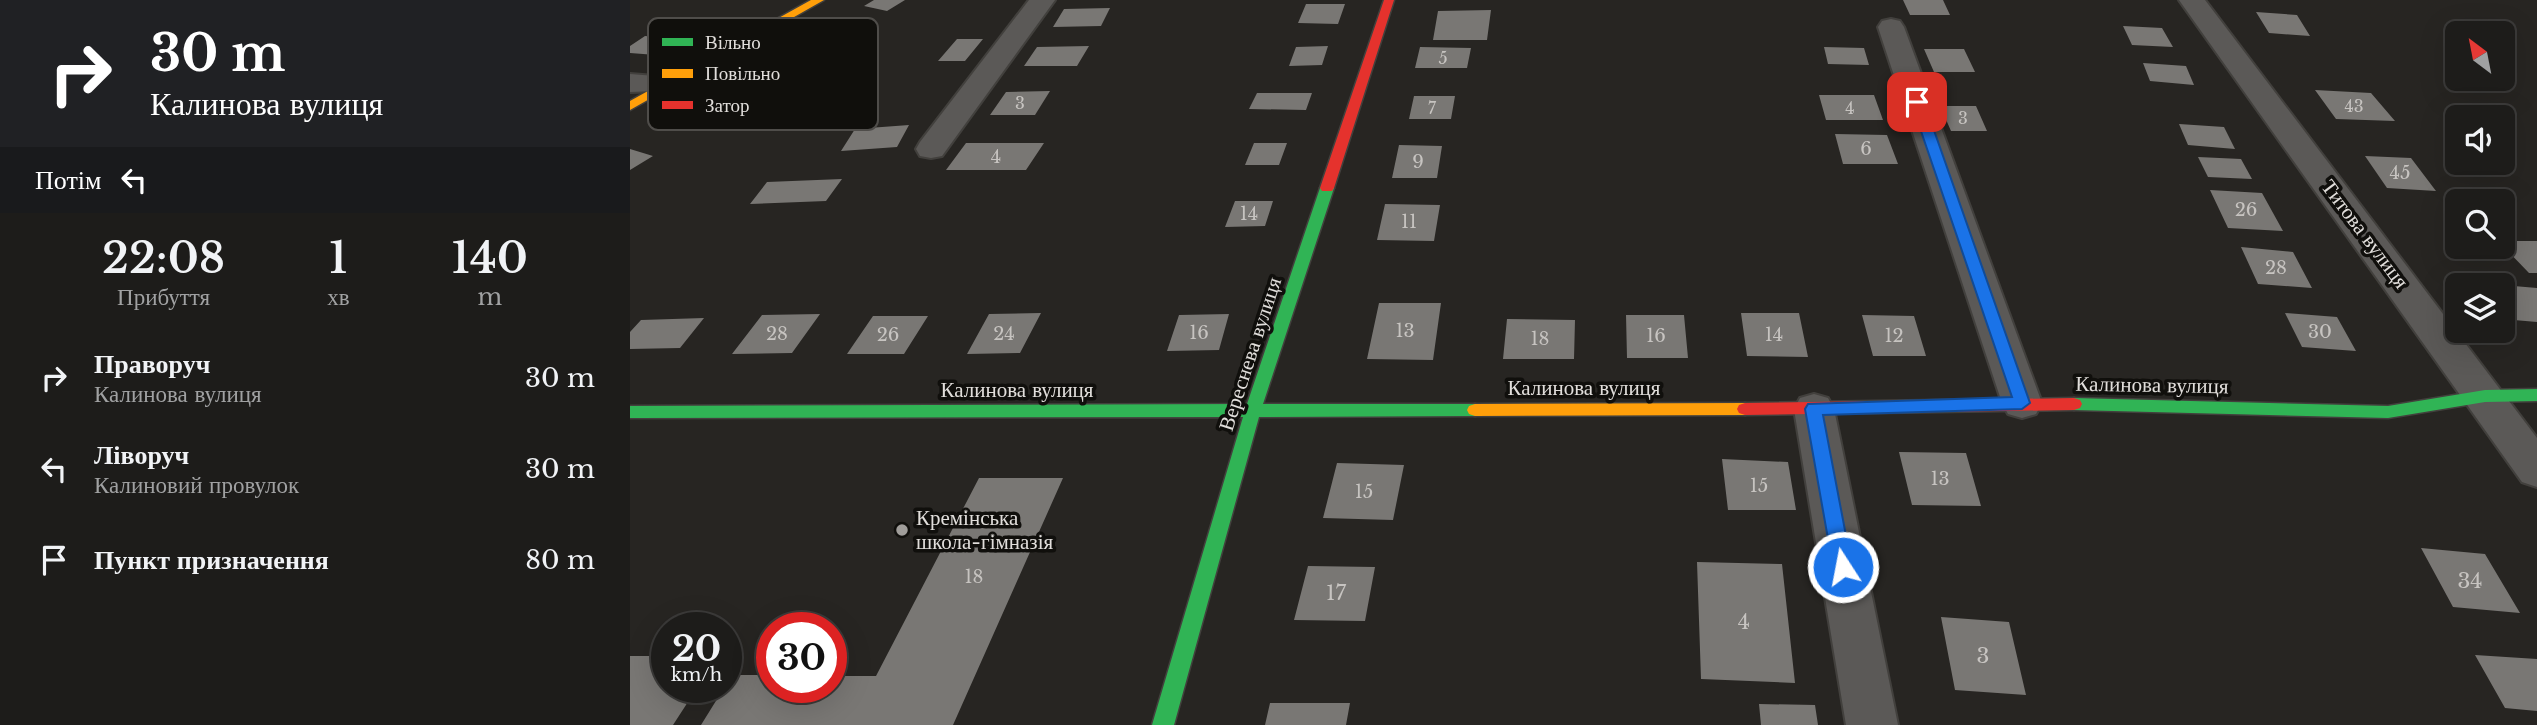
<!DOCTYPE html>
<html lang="uk">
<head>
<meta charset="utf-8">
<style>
	:root { --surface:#1d1c1a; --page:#252523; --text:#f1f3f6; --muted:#a0a1a2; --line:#3b3a39 }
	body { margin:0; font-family:"Libre Baskerville",serif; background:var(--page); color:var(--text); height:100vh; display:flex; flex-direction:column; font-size:26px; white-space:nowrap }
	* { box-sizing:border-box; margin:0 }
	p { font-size:23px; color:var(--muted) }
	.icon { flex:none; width:38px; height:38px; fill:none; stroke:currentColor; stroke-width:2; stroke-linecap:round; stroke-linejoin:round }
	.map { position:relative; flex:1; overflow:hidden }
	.panel { display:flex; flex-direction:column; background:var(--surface); width:630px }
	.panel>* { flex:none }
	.top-card { background:#202124; color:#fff; overflow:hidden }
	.needle { width:46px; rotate:328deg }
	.tools { position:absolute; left:1815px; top:21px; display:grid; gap:14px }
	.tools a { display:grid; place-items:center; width:70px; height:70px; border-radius:10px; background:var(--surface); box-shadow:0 7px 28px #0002,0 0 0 2px var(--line); font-size:35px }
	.speed { position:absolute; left:21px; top:612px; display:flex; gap:14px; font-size:35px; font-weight:700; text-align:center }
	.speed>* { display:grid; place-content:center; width:91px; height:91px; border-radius:50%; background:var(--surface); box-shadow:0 7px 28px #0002,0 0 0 2px var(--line); line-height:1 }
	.speed small { font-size:18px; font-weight:400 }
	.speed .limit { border:10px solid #d22; background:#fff; color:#111 }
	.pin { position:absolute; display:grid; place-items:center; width:60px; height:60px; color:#fff; margin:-30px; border-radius:14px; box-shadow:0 4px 10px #0006 }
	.me { position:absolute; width:77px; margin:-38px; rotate:349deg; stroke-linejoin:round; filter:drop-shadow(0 0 5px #0008) }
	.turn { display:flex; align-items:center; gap:24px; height:147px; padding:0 35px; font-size:32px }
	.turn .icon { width:91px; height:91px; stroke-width:2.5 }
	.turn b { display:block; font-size:49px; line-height:60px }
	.then { display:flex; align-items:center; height:66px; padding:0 35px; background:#0003; gap:14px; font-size:26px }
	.eta { display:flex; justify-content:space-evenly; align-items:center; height:119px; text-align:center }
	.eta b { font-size:42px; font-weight:600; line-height:49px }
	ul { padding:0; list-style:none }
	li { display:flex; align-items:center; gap:21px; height:91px; padding:0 35px }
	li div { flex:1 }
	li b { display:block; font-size:26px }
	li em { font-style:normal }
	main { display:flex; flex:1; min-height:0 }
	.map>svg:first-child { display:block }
	.building { fill:#797774 }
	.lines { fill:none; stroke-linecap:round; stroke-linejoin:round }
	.street-casing { stroke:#42403d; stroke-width:4 }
	.fast-casing { stroke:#42403d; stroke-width:3 }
	.slow-casing { stroke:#42403d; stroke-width:3 }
	.jam-casing { stroke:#42403d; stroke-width:3 }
	.street { fill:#5b5957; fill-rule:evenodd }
	.fast { fill:#30b455; fill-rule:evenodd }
	.slow { fill:#ff9f0a; fill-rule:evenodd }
	.jam { fill:#e5322d; fill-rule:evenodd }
	.route { fill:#1a73e8; stroke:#114b97; stroke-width:2 }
	.poi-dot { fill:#a09d9a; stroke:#100f0c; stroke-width:2.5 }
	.labels { text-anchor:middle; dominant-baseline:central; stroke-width:7; stroke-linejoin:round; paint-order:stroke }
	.far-number-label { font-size:16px; fill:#c7c4c1 }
	.number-label { font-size:18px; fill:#c7c4c1 }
	.street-label { font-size:21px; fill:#e1dedb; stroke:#100f0c }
	.poi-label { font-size:21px; fill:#e1dedb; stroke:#100f0c; text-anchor:start }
	.near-number-label { font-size:21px; fill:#c7c4c1 }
	.key { fill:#100f0c; stroke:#4f4d4a; stroke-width:2 }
	.key-label { font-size:19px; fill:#e1dedb }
</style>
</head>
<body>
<main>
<section class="panel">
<div class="top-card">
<div class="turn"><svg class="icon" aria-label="right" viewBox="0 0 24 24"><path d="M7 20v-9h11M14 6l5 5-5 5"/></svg><div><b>30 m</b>Калинова вулиця</div></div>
<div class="then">Потім<svg class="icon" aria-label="left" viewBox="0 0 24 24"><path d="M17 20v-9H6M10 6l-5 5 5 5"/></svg></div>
</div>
<div class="eta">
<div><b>22:08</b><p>Прибуття</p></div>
<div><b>1</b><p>хв</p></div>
<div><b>140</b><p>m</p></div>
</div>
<ul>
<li><svg class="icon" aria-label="right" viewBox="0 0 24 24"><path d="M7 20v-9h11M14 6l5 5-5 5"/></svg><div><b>Праворуч</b><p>Калинова вулиця</p></div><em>30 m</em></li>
<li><svg class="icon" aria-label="left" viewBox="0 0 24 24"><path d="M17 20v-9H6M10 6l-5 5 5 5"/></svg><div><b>Ліворуч</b><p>Калиновий провулок</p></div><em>30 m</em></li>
<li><svg class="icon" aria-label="arrive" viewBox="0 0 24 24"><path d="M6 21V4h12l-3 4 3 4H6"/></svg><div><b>Пункт призначення</b></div><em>80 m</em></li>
</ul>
</section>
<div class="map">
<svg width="1907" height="725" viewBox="0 0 1907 725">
	<rect width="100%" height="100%" fill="#272522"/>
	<!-- building -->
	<path class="building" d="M244,0H275L257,11L234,6Z
		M1273,0H1313L1320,15H1280Z
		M676,4H715L708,24L668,23Z
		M480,8L471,26L423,27L434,9Z
		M861,10L857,40H803L808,11Z
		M1626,12L1667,15L1680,36L1639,33Z
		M1493,26L1532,28L1543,47L1502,45Z
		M15,36L51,39L26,55L0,53V46Z
		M327,39H353L335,61H308Z
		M459,46L447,66H394L407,47Z
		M698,46L692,65L659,66L666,47Z
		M790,47L841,48L837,68H785Z
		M1194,47L1234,48L1239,65L1198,64Z
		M1294,49H1334L1345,72H1304Z
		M1513,63L1556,66L1564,85L1520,81Z
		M1685,90L1741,93L1765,121L1706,119Z
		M420,91L405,115H360L376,92Z
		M627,93H682L676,110L619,109Z
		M1189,95H1244L1253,120H1196Z
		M784,96H825L821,119H779Z
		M1310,106H1346L1357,131H1321Z
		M1549,124L1594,127L1605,149L1558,145Z
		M279,125L267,147L211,151L225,129Z
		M1205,134L1257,135L1268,164H1213Z
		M336,143H414L396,170H316Z
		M624,143H657L649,165H615Z
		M769,145L812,146L807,178H762Z
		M0,149L23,156L0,170Z
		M1735,156L1781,158L1806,191L1757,188Z
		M1568,157L1611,159L1622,179L1578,177Z
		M212,179L196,201L120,204L137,182Z
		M1580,190L1632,193L1653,231L1598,228Z
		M605,201H643L635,226L595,227Z
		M755,204L810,205L804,241L747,240Z
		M1872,241H1907V273H1899L1872,245Z
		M1611,247L1663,252L1682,288L1628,284Z
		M1872,285L1907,288V322L1872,319Z
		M749,303H811L803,360L737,359Z
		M411,313L390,353L337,354L359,314Z
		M1111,313H1169L1178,357L1117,356Z
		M1655,313L1707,317L1726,351L1672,347Z
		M190,314L162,353L102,354L132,315Z
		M599,314L589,350L537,351L549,315Z
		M996,315H1054L1058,358H997Z
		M1232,315L1284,316L1296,356H1243Z
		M243,316H298L274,354H217Z
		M74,318L50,348L0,349V332L11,320Z
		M877,319L945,320L944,359H873Z
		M1269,452L1336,453L1351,506L1282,505Z
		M1092,459L1158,462L1166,510H1098Z
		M707,463L774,465L763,520L693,518Z
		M349,478H433L323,725H71L102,675H142V688H201V676H246Z
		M1791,548L1855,554L1890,613L1823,607Z
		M1067,562L1152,564L1165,683L1071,679Z
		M678,566L745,567L735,621L664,620Z
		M1311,617L1379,622L1396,695L1325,690Z
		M1845,655L1907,659V711L1875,708Z
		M0,656H37V688H67L43,725H0Z
		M640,703H720L716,725H635Z
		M1129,704L1185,705L1188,725H1131Z"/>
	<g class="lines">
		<defs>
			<path id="street" d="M399,0H425L312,156L301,158L290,156L286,149L290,142Z
				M1549,0H1575L1907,438V487L1892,482Z
				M1261,19L1270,21L1274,27L1412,403L1406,414L1392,418L1378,414L1372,403L1248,27L1252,21Z
				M0,74L51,78L55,84L51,90L0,92Z
				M1184,394L1198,398L1204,409L1268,725H1216L1164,409L1170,398Z"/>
			<path id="fast" d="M697,184L704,188L633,404H845L851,406L853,410L851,414L845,416L629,417L544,725H522L613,417L0,418V406L617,404L690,188Z
				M1907,389V401L1855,402L1758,418L1444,410L1438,408L1436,404L1438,400L1444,398L1758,406L1855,390Z"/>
			<path id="slow" d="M181,0H194L0,110V101Z
				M1115,403L1121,405L1123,409L1121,413L1115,415L845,416L839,414L837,410L839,406L845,404Z"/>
			<path id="jam" d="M754,0H764L704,188L702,191H692L690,188Z
				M1444,398L1450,400L1452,404L1450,408L1444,410L1115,415L1109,413L1107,409L1109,405L1115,403Z"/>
		</defs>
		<!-- street casing -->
		<use href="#street" class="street-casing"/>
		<!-- fast casing -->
		<use href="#fast" class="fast-casing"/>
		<!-- slow casing -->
		<use href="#slow" class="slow-casing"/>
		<!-- jam casing -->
		<use href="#jam" class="jam-casing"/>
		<!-- street -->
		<use href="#street" class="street"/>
		<!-- fast -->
		<use href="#fast" class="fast"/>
		<!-- slow -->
		<use href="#slow" class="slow"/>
		<!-- jam -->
		<use href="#jam" class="jam"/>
	</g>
	<!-- route -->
	<path class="route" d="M1287,98L1294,102L1400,403L1392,409L1193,415L1222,567L1219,573H1206L1203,567L1175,409L1178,404L1382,397L1281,102Z"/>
	<!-- markers -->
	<circle class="poi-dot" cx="272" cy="530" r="7"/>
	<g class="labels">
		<!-- far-number labels -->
		<g class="far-number-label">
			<text x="813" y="58">5</text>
			<text x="390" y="103">3</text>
			<text x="1724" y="106">43</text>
			<text x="802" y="108">7</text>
			<text x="1220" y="108">4</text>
			<text x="1333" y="118">3</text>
		</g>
		<!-- number labels -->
		<g class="number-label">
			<text x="1236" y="149">6</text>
			<text x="366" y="157">4</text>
			<text x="788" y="162">9</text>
			<text x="1770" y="173">45</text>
			<text x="1616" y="210">26</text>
			<text x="619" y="214">14</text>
			<text x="779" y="222">11</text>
			<text x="1646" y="268">28</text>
			<text x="775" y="331">13</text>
			<text x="1690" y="332">30</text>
			<text x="569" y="333">16</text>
			<text x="147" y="334">28</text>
			<text x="374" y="334">24</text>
			<text x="258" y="335">26</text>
			<text x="1144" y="335">14</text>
			<text x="1026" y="336">16</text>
			<text x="1264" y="336">12</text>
			<text x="910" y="339">18</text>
			<text x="1310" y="479">13</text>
			<text x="1129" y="486">15</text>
			<text x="734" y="492">15</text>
			<text x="344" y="577">18</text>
		</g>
		<!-- street labels -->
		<g class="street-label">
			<text transform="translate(1735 234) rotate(53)">Титова вулиця</text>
			<text transform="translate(620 354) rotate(-72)">Вереснева вулиця</text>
			<text transform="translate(1522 385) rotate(1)">Калинова вулиця</text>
			<text x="954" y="388">Калинова вулиця</text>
			<text x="387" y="390">Калинова вулиця</text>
		</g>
		<!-- poi labels -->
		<g class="poi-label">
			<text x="286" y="518">Кремінська<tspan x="286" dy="24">школа-гімназія</tspan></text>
		</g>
		<!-- near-number labels -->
		<g class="near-number-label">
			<text x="1840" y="581">34</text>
			<text x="706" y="593">17</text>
			<text x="1114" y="622">4</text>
			<text x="1353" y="656">3</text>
		</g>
	</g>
	<!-- legend -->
	<rect x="18" y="18" width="230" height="112" rx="10" class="key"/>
	<rect x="32" y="38" width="31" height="8" fill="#30b455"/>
	<rect x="32" y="69" width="31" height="9" fill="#ff9f0a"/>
	<rect x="32" y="101" width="31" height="8" fill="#e5322d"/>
	<g class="key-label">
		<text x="75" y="49">Вільно</text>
		<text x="75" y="80">Повільно</text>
		<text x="75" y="112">Затор</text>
	</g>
</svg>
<div class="tools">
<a><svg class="needle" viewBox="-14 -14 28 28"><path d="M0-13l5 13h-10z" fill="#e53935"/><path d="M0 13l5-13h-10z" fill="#a0a1a2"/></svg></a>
<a><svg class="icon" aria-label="sound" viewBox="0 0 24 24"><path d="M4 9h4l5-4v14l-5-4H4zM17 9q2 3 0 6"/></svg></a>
<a><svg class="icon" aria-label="search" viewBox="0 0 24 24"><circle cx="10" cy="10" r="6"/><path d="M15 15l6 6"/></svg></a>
<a><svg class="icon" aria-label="layers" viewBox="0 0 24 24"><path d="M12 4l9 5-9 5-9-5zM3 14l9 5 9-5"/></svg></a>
</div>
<div class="speed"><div>20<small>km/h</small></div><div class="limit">30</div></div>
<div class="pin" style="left:1287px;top:102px;background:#d93025"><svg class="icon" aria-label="arrive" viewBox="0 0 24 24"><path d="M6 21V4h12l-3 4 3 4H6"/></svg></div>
<svg class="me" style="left:1213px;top:567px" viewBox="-20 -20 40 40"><circle r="17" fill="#1a73e8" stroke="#fff" stroke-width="3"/><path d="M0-11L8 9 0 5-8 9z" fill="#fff"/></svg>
</div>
</main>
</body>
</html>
